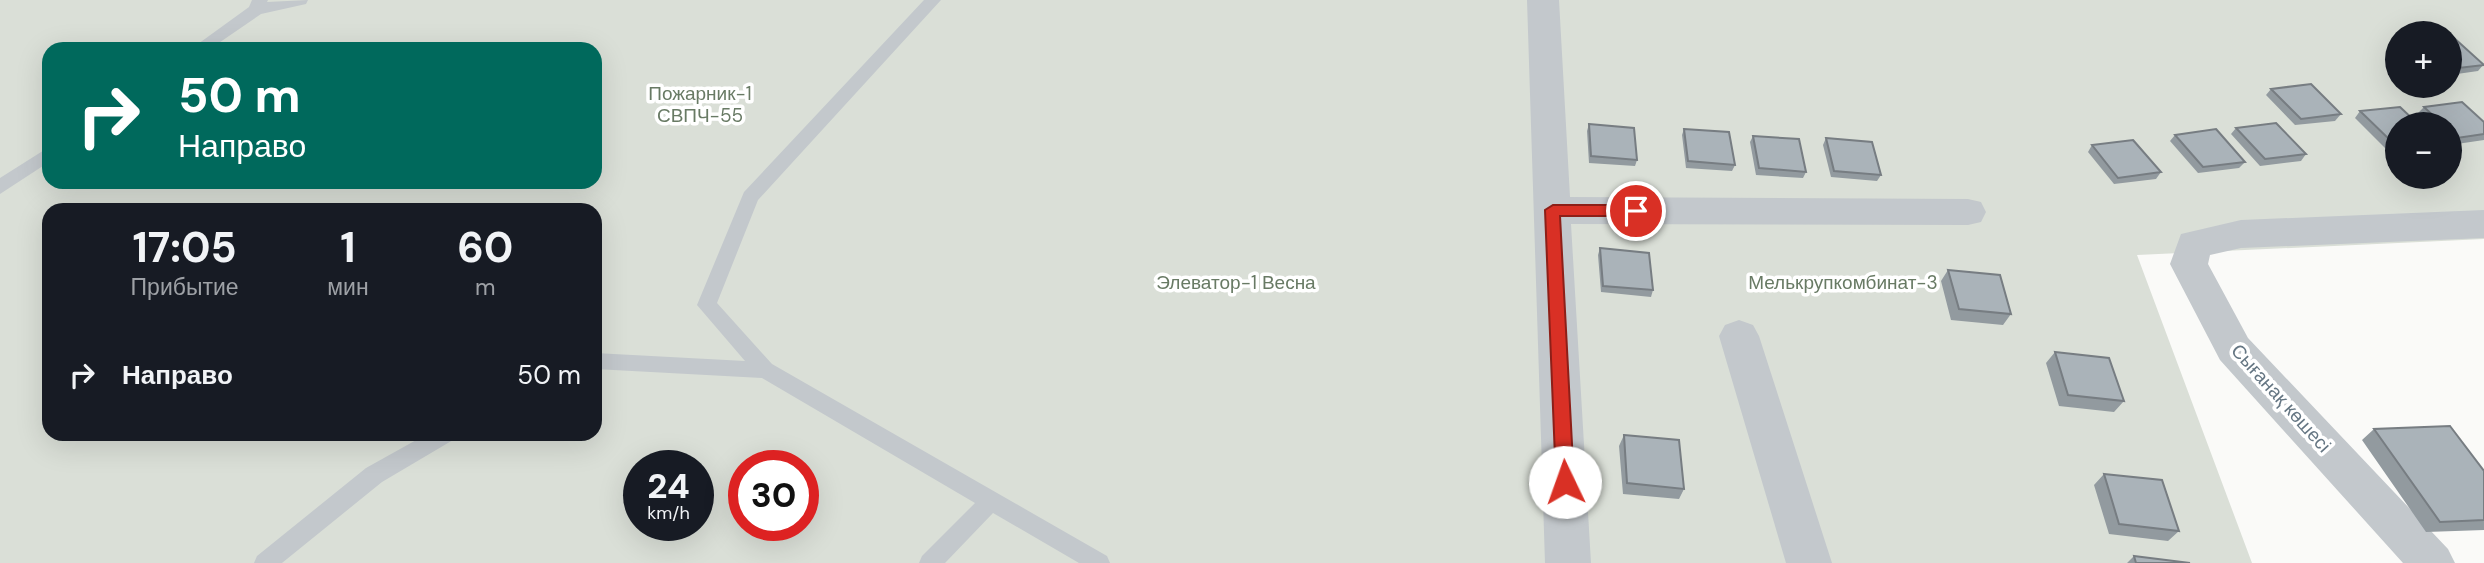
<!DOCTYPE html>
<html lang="ru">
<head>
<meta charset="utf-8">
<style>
	:root { --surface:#171b24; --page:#242831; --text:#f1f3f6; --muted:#9ea1a6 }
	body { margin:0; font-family:"DM Sans",sans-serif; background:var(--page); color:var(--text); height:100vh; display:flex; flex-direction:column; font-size:26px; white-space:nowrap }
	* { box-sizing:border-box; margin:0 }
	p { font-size:23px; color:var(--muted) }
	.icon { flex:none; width:38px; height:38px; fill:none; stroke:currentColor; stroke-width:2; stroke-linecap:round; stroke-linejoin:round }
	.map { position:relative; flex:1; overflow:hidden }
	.sheet { position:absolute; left:42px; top:203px; width:560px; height:238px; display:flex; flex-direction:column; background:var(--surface); border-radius:21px; box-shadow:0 7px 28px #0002 }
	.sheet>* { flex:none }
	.banner { position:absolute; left:42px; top:42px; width:560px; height:147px; border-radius:21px; box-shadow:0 7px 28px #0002; background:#00695c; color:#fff; overflow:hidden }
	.controls { position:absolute; left:2385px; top:21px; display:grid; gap:14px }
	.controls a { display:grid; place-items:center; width:77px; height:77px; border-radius:50%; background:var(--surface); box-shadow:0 7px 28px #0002; font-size:35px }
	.speed { position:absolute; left:623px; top:450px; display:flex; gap:14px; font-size:35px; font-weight:700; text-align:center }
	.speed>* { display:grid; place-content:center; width:91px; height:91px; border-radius:50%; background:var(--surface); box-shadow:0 7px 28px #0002; line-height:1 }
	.speed small { font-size:18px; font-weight:400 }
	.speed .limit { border:10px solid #d22; background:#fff; color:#111 }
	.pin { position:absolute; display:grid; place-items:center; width:60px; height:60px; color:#fff; margin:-30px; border:4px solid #fff; border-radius:50%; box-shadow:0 2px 7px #0007 }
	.me { position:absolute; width:77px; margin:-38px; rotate:357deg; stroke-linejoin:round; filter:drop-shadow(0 0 5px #0008) }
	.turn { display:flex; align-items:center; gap:24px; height:147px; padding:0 21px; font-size:32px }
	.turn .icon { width:91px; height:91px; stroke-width:2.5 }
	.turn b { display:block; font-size:49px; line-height:60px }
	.eta { display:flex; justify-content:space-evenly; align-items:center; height:119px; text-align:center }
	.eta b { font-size:42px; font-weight:700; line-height:49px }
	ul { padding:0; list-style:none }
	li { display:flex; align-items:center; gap:21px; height:105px; padding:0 21px }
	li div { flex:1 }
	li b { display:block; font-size:26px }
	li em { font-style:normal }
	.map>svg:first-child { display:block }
	.green { fill:#dadfd7; fill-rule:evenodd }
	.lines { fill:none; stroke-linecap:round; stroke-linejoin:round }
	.lane { fill:#c3c8cc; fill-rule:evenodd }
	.street { fill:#c3c8cc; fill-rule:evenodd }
	.wall { fill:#929a9f }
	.building { fill:#aab3b9; stroke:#777d82; stroke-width:2 }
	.route { fill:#d93025; stroke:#8d1f18; stroke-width:2 }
	.labels { text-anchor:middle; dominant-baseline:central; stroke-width:7; stroke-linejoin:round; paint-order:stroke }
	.park-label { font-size:19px; fill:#687a64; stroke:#fff }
	.street-label { font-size:19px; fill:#657683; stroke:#fff }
</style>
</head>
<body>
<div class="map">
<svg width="2484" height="563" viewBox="0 0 2484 563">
	<rect width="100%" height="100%" fill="#fafaf8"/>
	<!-- green -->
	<path class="green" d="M0,0H2484V239L2137,255L2252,563H0ZM2398,33H2450V86H2398ZM49,49H595V182H49ZM2398,124H2450V177H2398ZM49,210H595V434H49ZM639,466H698V525H639ZM744,466H803V525H744Z"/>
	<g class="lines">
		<!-- lane -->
		<path class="lane" d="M252,0H268L267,2L308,0L306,4L261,14L210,49H191L249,7Z
			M924,0H941L758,200L717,303L772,364L1107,556L1110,563H1079L993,513L945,563H919L922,556L975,503L762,378L595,369V353L745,361L697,305L744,192Z
			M49,147V162L0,194V178Z
			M427,434H457L453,440L382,482L282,563H254L257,556L366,468Z"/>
		<!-- street -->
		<path class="street" d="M1527,0H1559L1570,197L1968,199L1981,202L1986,212L1981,222L1968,225L1571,224L1591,563H1545Z
			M2484,210V238L2241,248L2210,255L2208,264L2248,338L2448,549L2455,563H2403L2220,360L2170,264L2181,234L2241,220Z
			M1739,320L1753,325L1759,336L1832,563H1786L1719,336L1725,325Z"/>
	</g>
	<!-- wall -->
	<path class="wall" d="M2450,37L2484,64L2478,71L2450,75Z
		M2271,89L2341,114L2335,121L2295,125L2266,95Z
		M2424,107L2484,122V140L2450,145V124H2429L2418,113Z
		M2360,111L2398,124V148L2386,149L2355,118Z
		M1589,124L1637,160L1635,166L1589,163L1587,131Z
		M2236,128L2306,154L2301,161L2260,166L2231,134Z
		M1684,129L1735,165L1732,171L1686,168L1682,135Z
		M2175,135L2245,162L2239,168L2198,173L2170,141Z
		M1753,136L1806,172L1803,178L1756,175L1750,142Z
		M1826,138L1881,175L1877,181L1831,177L1823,145Z
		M2092,145L2161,172L2156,179L2114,184L2088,152Z
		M1600,248L1653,290L1651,297L1601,292L1598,255Z
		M1948,270L2011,314L2003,325L1951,320L1941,281Z
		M2055,352L2124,401L2114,412L2059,406L2046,363Z
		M2374,429L2484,471V530L2426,532L2362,440Z
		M1624,435L1684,489L1679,499L1623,494L1619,446Z
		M2104,474L2179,531L2168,541L2109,534L2094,485Z
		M2134,556L2190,563H2127Z"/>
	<!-- building -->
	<path class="building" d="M2450,37H2453L2484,65L2450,69Z
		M2311,84L2341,114L2301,119L2271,89Z
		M2462,102L2484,122V134L2457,138L2450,132V124H2442L2424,107Z
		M2400,107L2418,124H2398V142H2392L2360,111Z
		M2276,123L2306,154L2265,159L2236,128Z
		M1589,124L1634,128L1637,160L1591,156Z
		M1684,129L1729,132L1735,165L1688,161Z
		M2216,129L2245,162L2203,167L2175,135Z
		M1753,136L1799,139L1806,172L1759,168Z
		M1826,138L1872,142L1881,175L1834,171Z
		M2133,140L2161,172L2118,178L2092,145Z
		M1600,248L1649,253L1653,290L1603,286Z
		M1948,270L2000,275L2011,314L1959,309Z
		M2055,352L2109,358L2124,401L2068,395Z
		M2450,426L2484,471V520L2440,522L2374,429Z
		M1624,435L1679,440L1684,489L1627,483Z
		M2104,474L2162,480L2179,531L2119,524Z
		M2134,556L2190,563H2136Z"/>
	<!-- route -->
	<path class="route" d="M1553,205H1636L1643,211L1636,216H1560L1574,482L1571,487L1565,489L1558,487L1556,482L1545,210Z"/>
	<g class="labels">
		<!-- park labels -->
		<g class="park-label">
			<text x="700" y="93">Пожарник-1<tspan x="700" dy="22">СВПЧ-55</tspan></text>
			<text x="1236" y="282">Элеватор-1 Весна</text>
			<text x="1843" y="282">Мелькрупкомбинат-3</text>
		</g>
		<!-- street labels -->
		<g class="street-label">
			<text transform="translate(2281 398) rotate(48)">Сығанақ көшесі</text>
		</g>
	</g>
</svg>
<div class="controls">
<a>+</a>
<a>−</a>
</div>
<div class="speed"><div>24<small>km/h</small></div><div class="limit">30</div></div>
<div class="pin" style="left:1636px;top:211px;background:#d93025"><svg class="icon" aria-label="arrive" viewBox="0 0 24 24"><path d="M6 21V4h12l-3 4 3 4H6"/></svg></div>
<svg class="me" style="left:1565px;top:482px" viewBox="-20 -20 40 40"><circle r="19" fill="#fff"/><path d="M0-13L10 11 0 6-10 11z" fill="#d93025"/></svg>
<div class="banner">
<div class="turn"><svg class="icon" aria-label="right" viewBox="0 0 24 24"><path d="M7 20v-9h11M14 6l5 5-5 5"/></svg><div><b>50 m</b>Направо</div></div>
</div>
<section class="sheet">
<div class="eta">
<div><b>17:05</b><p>Прибытие</p></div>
<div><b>1</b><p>мин</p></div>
<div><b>60</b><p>m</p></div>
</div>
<ul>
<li><svg class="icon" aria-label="right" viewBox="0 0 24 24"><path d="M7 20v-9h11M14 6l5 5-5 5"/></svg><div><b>Направо</b></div><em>50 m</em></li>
</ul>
</section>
</div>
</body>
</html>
